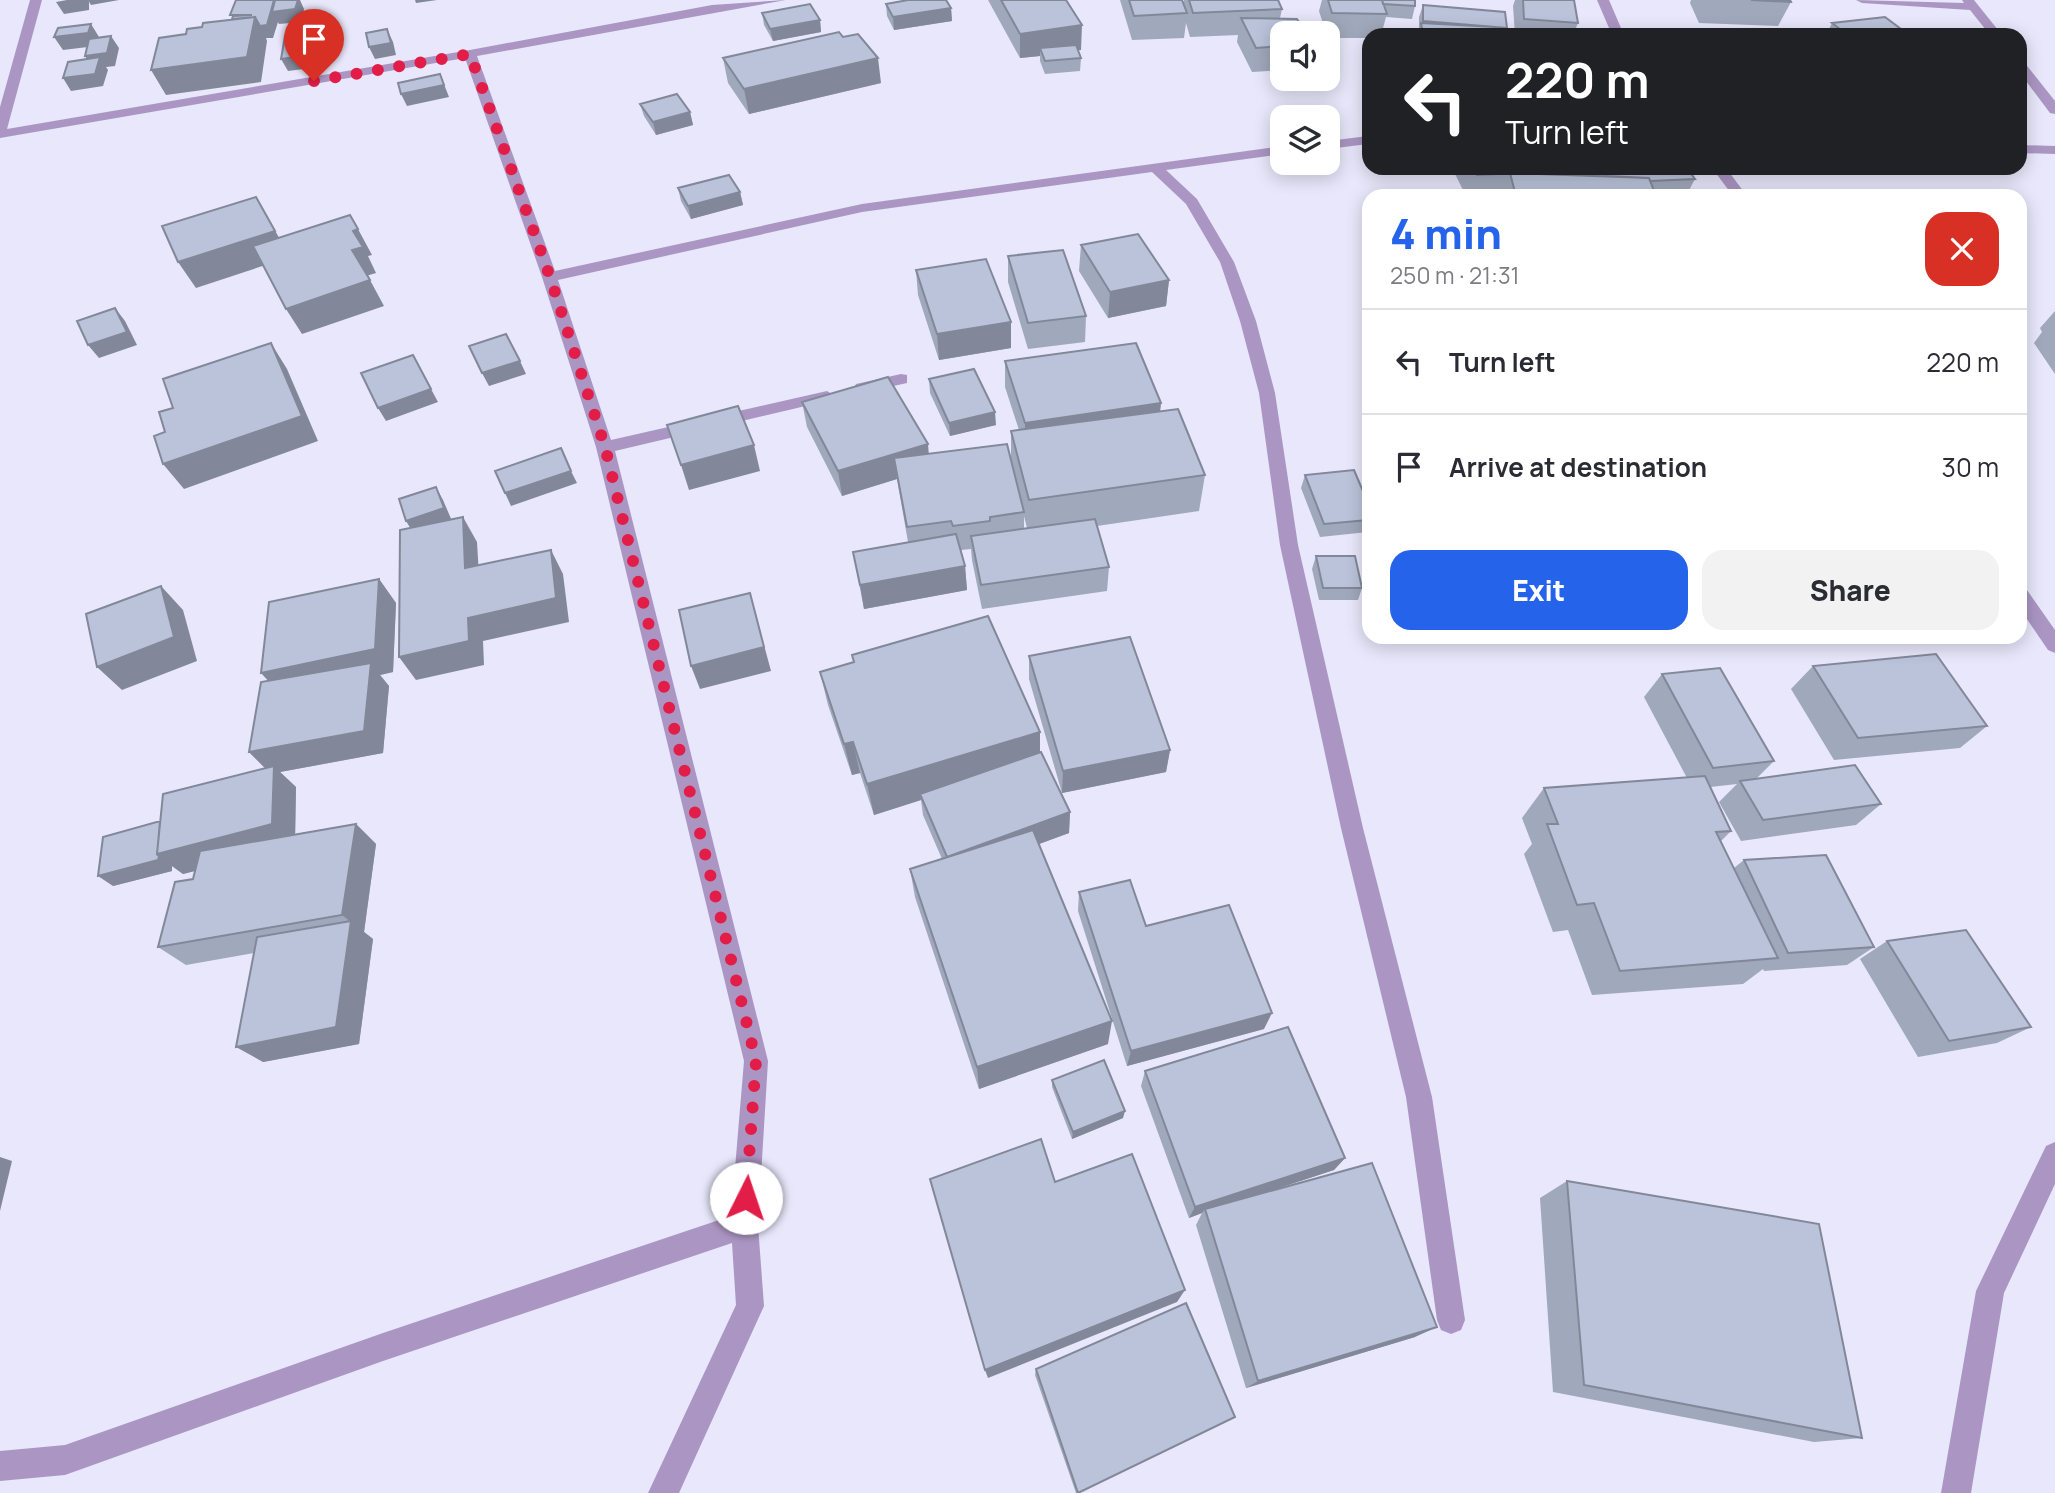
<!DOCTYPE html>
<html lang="en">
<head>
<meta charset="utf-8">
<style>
	:root { --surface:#fff; --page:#f2f2f3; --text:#2b2b33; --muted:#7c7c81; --line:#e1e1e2; --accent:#2563eb }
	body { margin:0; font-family:Manrope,sans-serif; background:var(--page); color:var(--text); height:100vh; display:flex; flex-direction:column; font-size:26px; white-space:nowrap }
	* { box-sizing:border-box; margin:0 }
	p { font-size:23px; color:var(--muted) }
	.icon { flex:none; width:38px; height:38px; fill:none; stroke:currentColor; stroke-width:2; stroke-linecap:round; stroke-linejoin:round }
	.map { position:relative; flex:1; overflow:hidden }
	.side { position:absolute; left:1362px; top:189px; width:665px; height:455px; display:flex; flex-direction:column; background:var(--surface); border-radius:21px; box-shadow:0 4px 18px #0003 }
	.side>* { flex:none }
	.hud { position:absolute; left:1362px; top:28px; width:665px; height:147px; border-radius:21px; box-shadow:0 4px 18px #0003; background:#202124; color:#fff; overflow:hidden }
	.fabs { position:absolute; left:1270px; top:21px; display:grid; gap:14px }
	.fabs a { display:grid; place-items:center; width:70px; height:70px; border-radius:14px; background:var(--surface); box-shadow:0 4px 18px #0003; font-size:35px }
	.pin { position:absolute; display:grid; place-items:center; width:60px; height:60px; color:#fff; margin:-72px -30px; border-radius:50% 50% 50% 0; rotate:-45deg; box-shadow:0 0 7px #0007 }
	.pin .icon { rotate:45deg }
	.me { position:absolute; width:77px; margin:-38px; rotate:4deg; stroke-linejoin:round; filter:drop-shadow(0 0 5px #0008) }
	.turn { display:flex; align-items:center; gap:24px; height:147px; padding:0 28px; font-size:32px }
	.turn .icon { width:91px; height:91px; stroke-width:2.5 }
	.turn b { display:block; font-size:49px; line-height:60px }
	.round { display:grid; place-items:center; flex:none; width:74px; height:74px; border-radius:21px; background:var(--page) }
	.headline { display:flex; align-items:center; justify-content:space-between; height:119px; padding:0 28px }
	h1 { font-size:42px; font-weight:800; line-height:52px; color:var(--accent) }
	.primary-button { display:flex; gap:14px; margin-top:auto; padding:14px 28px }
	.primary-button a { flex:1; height:80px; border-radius:21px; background:var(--accent); color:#fff; font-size:28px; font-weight:800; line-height:80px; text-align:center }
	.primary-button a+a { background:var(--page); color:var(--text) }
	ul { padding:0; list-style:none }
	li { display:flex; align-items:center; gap:21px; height:105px; padding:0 28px; border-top:2px solid var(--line) }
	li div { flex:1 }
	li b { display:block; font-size:26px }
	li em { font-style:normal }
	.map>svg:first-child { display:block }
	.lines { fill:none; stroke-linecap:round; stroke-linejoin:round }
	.street { fill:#ab96c3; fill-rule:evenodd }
	.wall { fill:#a0a8bb; fill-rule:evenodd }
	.shaded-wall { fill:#828899 }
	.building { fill:#bac3da; stroke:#828899; stroke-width:2 }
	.route { stroke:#e11d48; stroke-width:12; stroke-dasharray:0 21.6 }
</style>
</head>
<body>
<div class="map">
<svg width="2055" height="1493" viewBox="0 0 2055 1493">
	<rect width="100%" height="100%" fill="#e8e7fb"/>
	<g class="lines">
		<!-- street -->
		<path class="street" d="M30,0H42L7,129L470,50L712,5L786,0L477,56L555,271L862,204L1283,146V154L1166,170L1197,199L1234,262L1256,321L1275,393L1298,545L1363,828L1432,1097L1465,1320L1461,1330L1451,1334L1441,1330L1437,1320L1406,1097L1341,828L1280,545L1259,393L1240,321L1220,262L1186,204L1152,172L862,212L558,280L611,440L827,391L835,396L827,401L615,451L768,1061L758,1225L764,1306L679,1493H648L736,1305L732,1243L383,1361L65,1475L0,1481V1451L65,1445L383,1333L731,1216L744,1061L596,447L542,277L465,58L0,138V107Z
			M1597,0H1609L1624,35H1612Z
			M1856,0L1964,3L1962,0H1974L2002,35H1990L1970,10L1862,3Z
			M2020,61L2024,62L2055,101V114L2050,113L2020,73Z
			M1368,136V144L1328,149V141Z
			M2020,145L2055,146V154L2020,153Z
			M1712,168H1726L1747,196H1733Z
			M901,374L907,375V383L862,393L854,388L856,384Z
			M2020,588L2027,590L2055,630V653L2048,650L2020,609Z
			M2055,1142V1184L2004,1293L1971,1493H1941L1976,1291L2046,1146Z"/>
	</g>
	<!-- wall -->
	<path class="wall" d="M988,0H1066L1081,50H1078L1081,58L1080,71L1045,74L1040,61V56L1020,58Z
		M1120,0H1182L1183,4L1184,0H1278L1282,9L1280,18L1283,33V70L1252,72L1237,42L1238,35L1190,37L1186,23L1184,38L1132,40Z
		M1322,0H1415V6L1412,19L1386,17L1382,32L1407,35H1368V38H1328V33H1326L1319,11Z
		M1515,0H1574L1578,23L1573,35H1515L1513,6Z
		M1691,0H1790L1791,2L1778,26L1699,23L1690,3Z
		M886,4L951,8L952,21L894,30L887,16Z
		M1423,5L1507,28L1505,35H1418L1419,29V17Z
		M762,13L820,20L821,32L773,41L764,25Z
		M1832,23L1909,35H1826Z
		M843,37L881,83L749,114L728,83L723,58Z
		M640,104L690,112L693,125L656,135L644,116Z
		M1452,168H1588L1589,170L1587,176H1593L1596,168H1687L1695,179L1686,196H1466Z
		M678,188L740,192L743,205L691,219L681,201Z
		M1081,245L1169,280L1166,306L1108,318L1079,271Z
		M1008,256L1086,316L1085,342L1028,349L1008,282Z
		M916,270L1011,348L939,360L918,295Z
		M2055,311V374L2034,343L2042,332L2040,328Z
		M1005,361L1161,403L1160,411L1205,475L1199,511L1097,526L1109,567L1107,591L982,609L972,560L971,549L961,550L965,566L967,590L864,609L853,552L908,542L897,479L842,496L807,427L802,402L928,454L1011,462V431L1019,430L1005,387ZM1024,516L1027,528H1024Z
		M929,379L996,425L950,436L930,393Z
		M1305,475L1368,503V532L1320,537L1301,488Z
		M1316,556L1362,588L1358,600H1319L1312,569Z
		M379,579L396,603L393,672L380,675L389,686L383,753L280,772L296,787L295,834L356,824L376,844L364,932L373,939L359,1044L263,1062L254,953L186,965L158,947L193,879L195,871L183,874L172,866V871L113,886L160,821L265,768L249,752L268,681Z
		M852,655L1040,752L1070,812L1069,833L1039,844L1108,1044L979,1089L915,897L910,869L942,859L923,815L921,800L874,815L860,773L852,775L828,705L820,672L854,663Z
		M1029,656L1170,750L1166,772L1062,793L1029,679Z
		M1813,666L1987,726L1960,748L1834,760L1791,689Z
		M1662,674L1774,761L1756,779L1881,804L1856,825L1741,841L1719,802L1737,784L1710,787L1731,831L1721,841L1734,868L1744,860L1874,947L1847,965L1764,971L1763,969L1743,984L1592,995L1568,930L1553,932L1524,854L1532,844L1522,818L1544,788L1687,778L1644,697Z
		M1079,892L1146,926L1264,1029L1127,1066L1078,911Z
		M1887,941L2031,1027L1997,1043L1918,1057L1860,959Z
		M1145,1071L1345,1158L1334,1170L1269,1191L1415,1337L1246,1388L1196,1225L1202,1213L1189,1218L1141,1086Z
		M1052,1080L1123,1118L1072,1139L1052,1087Z
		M1567,1181L1862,1438L1814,1442L1553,1392L1540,1198Z
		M1036,1369L1078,1493H1076L1035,1375Z"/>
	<!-- shaded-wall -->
	<path class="shaded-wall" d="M67,0H88L89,2V10L64,14L56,2Z
		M88,0H119L91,5Z
		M274,0H300L304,9L302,22L279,24L278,22L273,38H266L267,41L261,82L166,95L151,70L255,17Z
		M415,0H437L416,3Z
		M951,8L952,21L894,30L893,17Z
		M820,20L821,32L773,41L770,29Z
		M91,24L99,37L96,46L63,50L54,37Z
		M1082,25L1081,50L1043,55L1040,48V56L1020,58V34Z
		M387,29L393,42L396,55L375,59L369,47Z
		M325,31L331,44L328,66L288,71L281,59Z
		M111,36L119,48L115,66L106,67L108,70L103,86L71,91L63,78L93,69L85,56Z
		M878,58L881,83L749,114L744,89Z
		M440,74L449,97L407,106L401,94Z
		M690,112L693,125L656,135L653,122Z
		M740,192L743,205L691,219L688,206Z
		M256,197L290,257L196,288L178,262Z
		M358,229L372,255L368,256L376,273L366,276L352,250L353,231Z
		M370,280L384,306L302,334L286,309Z
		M1169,280L1166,306L1108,318L1110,292Z
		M115,308L125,321L137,345L99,358L88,345Z
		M1011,322V348L939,360L937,334Z
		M271,343L287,369L318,441L184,489L163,464Z
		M520,361L526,374L489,386L482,373Z
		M431,389L438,402L386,421L378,408Z
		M1161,403L1158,429L1025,448V423Z
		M995,412L996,425L950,436L949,423Z
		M928,444L930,469L894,458L897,479L842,496L838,471Z
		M754,445L760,471L689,490L681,465Z
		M571,471L577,483L511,506L505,493Z
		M436,487L443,500L452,521L414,534L406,521Z
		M463,517L477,542L480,592L465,568Z
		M551,550L563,574L569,622L483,641L484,665L416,680L399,657Z
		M965,566L967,590L864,609L860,585Z
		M379,579L396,603L393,672L380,675L389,686L383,753L280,772L296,787L295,845L183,874L172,866V871L113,886L98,876L157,854L271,774L249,752L282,696L261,673Z
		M161,586L183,610L197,661L122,690L97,667Z
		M750,593L771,671L700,689L691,666Z
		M1040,732V764L920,794L921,800L874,815L867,784Z
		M853,742L860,773L852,775L844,744Z
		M1170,750L1166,772L1062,793L1063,771Z
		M1070,812L1069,833L949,877L947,857Z
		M356,824L376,844L364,932L373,939L359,1044L263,1062L236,1047L351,922L342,915Z
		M1272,1013L1264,1029L1127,1066L1131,1051Z
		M1112,1021L1108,1044L979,1089L977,1067Z
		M1125,1111L1123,1118L1072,1139L1073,1132Z
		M0,1157L12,1161L0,1211Z
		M1345,1158L1334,1170L1206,1212L1205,1209L1202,1213L1189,1218L1195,1207Z
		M1185,1290L1177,1302L988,1378L985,1370Z
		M1437,1327L1415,1337L1246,1388L1258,1381Z"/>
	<!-- building -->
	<path class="building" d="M236,0H274L267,25L260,26L255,17L232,19L233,16L252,15H230Z
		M275,0H298L295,9L272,12Z
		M908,0H946L951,8L893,17L886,4Z
		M1001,0H1066L1082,25L1020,34Z
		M1129,0H1182L1187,13L1134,16Z
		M1189,0H1278L1282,9L1193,13Z
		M1328,0H1382L1387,14L1332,13Z
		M1382,0H1415V6L1383,4Z
		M1523,0H1574L1578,23L1524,19Z
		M1751,0H1790L1791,2Z
		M810,4L820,20L770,29L762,13Z
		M1423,5L1505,12L1507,28L1423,21Z
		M255,17L247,57L151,70L159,38L186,34L187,29L202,27L203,23Z
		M1885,17L1909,35H1848L1832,23Z
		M1241,18L1297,19L1305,33H1283V46L1256,48Z
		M1421,23L1495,27L1496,35H1423Z
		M91,24L88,33L54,37L58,28Z
		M387,29L391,43L369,47L366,33Z
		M1813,30L1819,35H1769L1766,32Z
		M325,31L322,53L281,59L285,36Z
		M839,32L843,37L858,34L878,58L744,89L723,58Z
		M1381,32H1405L1407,35H1382Z
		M111,36L107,53L85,56L89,39Z
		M1076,45L1081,58L1045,61L1040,48Z
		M100,57L95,74L63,78L68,62Z
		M440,74L444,85L401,94L398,83Z
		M677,94L690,112L653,122L640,104Z
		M1473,168H1588L1589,170L1477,175Z
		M1601,168H1687L1695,179L1650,181L1649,178L1607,176Z
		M1510,173L1649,178L1656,196H1516Z
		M729,175L740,192L688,206L678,188Z
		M256,197L275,231L178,262L162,226Z
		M350,215L358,229L353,231L363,247L352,250L370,280L286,309L253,246Z
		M1138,234L1169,280L1110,292L1081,245Z
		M1063,250L1086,316L1028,323L1008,256Z
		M986,259L1011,322L937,334L916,270Z
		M115,308L127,332L88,345L77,321Z
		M506,334L520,361L482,373L469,346Z
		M271,343L302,416L163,464L154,436L165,432L159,412L173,408L163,379Z
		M1136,343L1161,403L1025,423L1005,361Z
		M413,355L431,389L378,408L361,373Z
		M974,369L995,412L949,423L929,379Z
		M888,377L928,444L838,471L802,402Z
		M738,406L754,445L681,465L667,425Z
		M1178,409L1205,475L1029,500L1011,431Z
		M1007,444L1024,512L990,517V521L953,526L951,521L907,527L894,458Z
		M561,448L571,471L505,493L495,471Z
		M1354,470L1368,503V520L1324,524L1305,475Z
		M436,487L444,508L406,521L399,499Z
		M463,517L465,568L551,550L556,598L468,618L469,641L399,657L400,530Z
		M1095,519L1109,567L981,585L971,536Z
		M956,534L965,566L860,585L853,552Z
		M1316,556H1355L1362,588H1323Z
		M379,579L375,649L261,673L269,602Z
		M161,586L174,637L97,667L86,614Z
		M750,593L764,647L691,666L679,610Z
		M988,616L1040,732L867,784L853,742L844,744L820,672L854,662L852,655Z
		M1130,637L1170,750L1063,771L1029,656Z
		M1936,654L1987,726L1858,738L1813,666Z
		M371,663L364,731L249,752L261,682Z
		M1720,668L1774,761L1713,768L1662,674Z
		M1041,752L1070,812L947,857L920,794Z
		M1855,765L1881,804L1763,820L1740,781Z
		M274,766L272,824L157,854L163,794Z
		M1705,776L1731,831L1716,832L1778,958L1620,971L1594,903L1577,905L1547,824H1558L1544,788Z
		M160,821L157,854L159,856L158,860L98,876L103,837Z
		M356,824L342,915L158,947L175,882L193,879L200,851Z
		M1033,830L1112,1021L977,1067L910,869Z
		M1826,855L1874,947L1788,953L1744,860Z
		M1130,880L1146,926L1229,905L1272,1013L1131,1051L1079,892Z
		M351,921L336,1027L236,1047L257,937Z
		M1966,930L2031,1027L1949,1041L1887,941Z
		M1288,1027L1345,1158L1195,1207L1145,1071Z
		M1104,1060L1125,1111L1073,1132L1052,1080Z
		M1041,1139L1055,1182L1132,1154L1185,1290L985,1370L930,1179Z
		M1372,1163L1437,1327L1258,1381L1205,1209Z
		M1567,1181L1819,1224L1862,1438L1584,1385Z
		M1186,1303L1235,1417L1078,1493L1036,1369Z"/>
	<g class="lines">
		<!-- route -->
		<path class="route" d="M314,81L470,54L550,277L605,447L756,1061L746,1198"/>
	</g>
</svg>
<div class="fabs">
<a><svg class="icon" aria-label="sound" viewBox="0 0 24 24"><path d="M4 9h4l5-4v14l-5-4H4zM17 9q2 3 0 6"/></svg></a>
<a><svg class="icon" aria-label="layers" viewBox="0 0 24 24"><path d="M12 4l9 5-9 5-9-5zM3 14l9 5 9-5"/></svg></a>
</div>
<div class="pin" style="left:314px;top:81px;background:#d93025"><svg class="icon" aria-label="arrive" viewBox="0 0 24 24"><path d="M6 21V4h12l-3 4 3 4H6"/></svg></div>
<svg class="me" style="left:746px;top:1198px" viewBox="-20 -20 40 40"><circle r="19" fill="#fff"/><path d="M0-13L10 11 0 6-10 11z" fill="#e11d48"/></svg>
<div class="hud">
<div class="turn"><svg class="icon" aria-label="left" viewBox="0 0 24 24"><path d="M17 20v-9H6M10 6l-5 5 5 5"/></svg><div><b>220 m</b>Turn left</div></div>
</div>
<section class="side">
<div class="headline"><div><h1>4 min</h1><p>250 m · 21:31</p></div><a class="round" style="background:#d93025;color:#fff"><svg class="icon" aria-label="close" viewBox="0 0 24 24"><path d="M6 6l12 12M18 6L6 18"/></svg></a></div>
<ul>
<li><svg class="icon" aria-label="left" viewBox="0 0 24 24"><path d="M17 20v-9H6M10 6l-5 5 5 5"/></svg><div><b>Turn left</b></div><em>220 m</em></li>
<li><svg class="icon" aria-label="arrive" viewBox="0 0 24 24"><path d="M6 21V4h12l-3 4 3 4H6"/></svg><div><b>Arrive at destination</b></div><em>30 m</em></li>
</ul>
<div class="primary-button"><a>Exit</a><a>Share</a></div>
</section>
</div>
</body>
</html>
